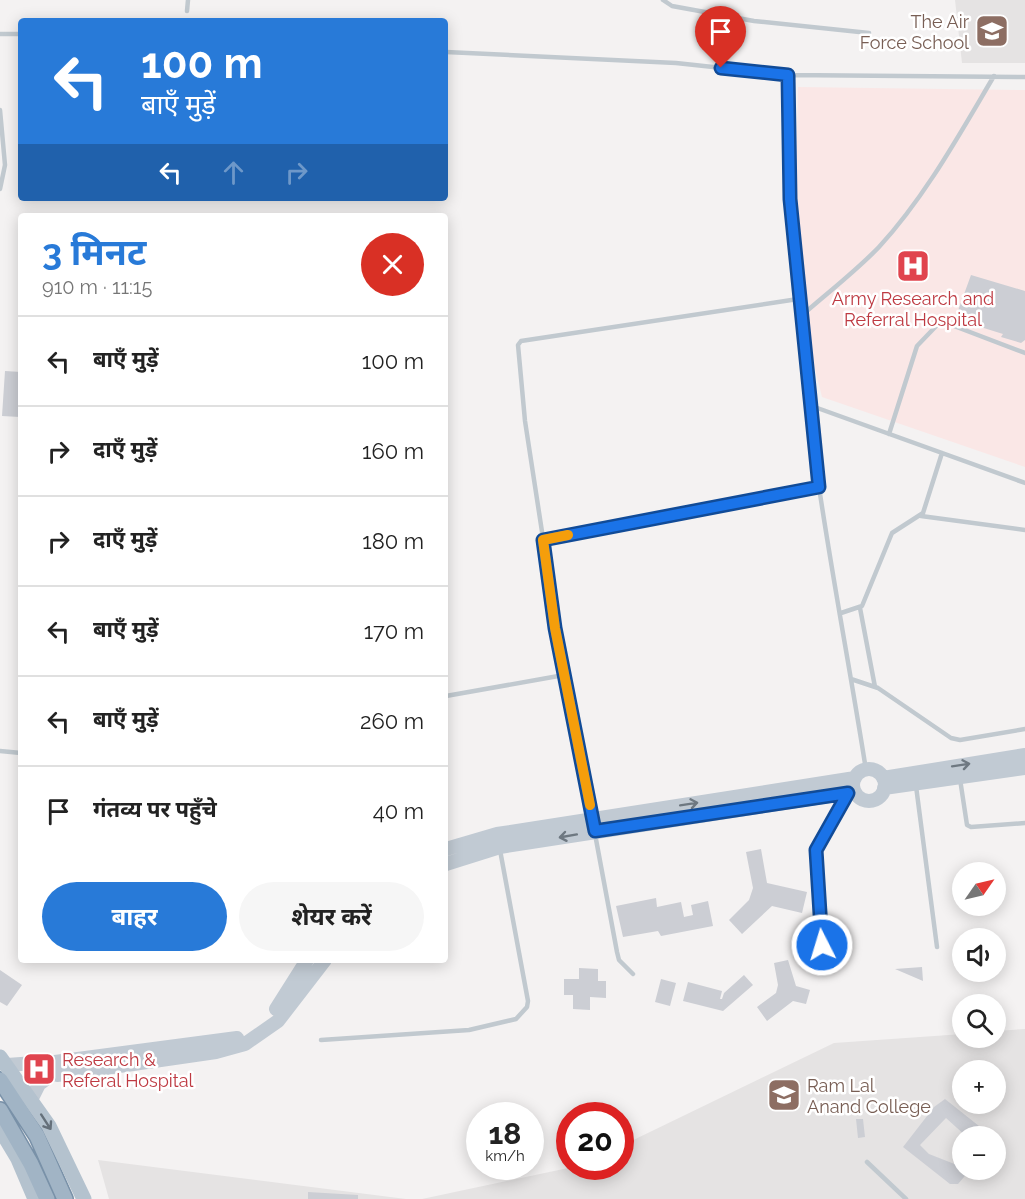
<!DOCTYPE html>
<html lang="hi">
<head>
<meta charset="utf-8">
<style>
	:root { --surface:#fff; --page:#f6f6f6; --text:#222; --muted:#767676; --line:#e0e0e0; --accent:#287ad8 }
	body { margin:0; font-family:Raleway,"Noto Sans Devanagari",sans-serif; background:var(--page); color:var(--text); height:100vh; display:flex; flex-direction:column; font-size:22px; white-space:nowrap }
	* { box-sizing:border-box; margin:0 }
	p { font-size:20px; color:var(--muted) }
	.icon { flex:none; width:33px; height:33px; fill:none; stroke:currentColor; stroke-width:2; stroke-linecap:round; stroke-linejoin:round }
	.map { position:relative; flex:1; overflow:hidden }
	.side { position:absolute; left:18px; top:213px; width:430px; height:750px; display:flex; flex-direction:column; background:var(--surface); border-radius:6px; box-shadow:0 3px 15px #0003 }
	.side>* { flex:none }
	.hud { position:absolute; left:18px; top:18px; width:430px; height:183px; border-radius:6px; box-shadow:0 3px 15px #0003; background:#287ad8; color:#fff; overflow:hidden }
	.needle { width:39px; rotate:56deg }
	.tools { position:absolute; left:952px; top:862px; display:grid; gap:12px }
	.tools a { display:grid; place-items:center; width:54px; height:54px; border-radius:50%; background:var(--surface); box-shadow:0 3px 15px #0003; font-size:30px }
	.speed { position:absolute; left:466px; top:1102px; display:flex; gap:12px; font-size:30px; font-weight:700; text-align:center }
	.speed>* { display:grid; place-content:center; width:78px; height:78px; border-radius:50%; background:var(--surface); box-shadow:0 3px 15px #0003; line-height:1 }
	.speed small { font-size:15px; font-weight:400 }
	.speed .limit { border:9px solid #d22; background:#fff; color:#111 }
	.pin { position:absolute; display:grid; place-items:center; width:51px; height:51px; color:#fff; margin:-62px -26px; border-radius:50% 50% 50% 0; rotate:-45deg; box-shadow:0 0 6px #0007 }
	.pin .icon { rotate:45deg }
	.me { position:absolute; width:66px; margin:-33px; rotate:355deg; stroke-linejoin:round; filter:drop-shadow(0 0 4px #0008) }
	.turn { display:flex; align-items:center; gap:21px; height:126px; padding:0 24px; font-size:27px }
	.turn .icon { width:78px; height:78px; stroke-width:2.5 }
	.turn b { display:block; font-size:42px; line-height:51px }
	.lanes { display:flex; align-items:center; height:57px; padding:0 24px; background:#0003; justify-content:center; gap:30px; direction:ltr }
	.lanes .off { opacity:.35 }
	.round { display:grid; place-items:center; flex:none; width:63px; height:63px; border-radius:32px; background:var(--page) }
	.head { display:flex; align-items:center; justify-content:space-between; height:102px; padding:0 24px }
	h1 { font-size:36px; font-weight:700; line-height:45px; color:var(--accent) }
	.button { display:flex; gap:12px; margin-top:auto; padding:12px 24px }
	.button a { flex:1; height:69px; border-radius:36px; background:var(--accent); color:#fff; font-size:24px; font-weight:700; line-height:69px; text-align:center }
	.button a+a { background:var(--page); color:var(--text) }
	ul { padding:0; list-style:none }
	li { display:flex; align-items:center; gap:18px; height:90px; padding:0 24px; border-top:2px solid var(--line) }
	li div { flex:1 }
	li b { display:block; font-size:22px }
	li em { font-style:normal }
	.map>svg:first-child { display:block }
	.education { fill:#e5e3e3; fill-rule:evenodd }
	.medical { fill:#fae7e6 }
	.building { fill:#ccced4 }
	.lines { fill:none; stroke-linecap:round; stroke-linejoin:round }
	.trunk-casing { stroke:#7991a8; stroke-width:18 }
	.service { stroke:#c1c9cf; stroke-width:4.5 }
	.secondary { stroke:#c1cad3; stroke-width:14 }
	.primary { stroke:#b4c2ce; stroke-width:15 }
	.trunk { stroke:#a1b4c5; stroke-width:15 }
	.oneway { stroke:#6e7881 }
	.oneway2 { stroke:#65707a }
	.route-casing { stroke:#114b97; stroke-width:15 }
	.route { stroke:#1a73e8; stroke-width:10 }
	.slow { stroke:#f59e0b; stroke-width:10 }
	.labels { text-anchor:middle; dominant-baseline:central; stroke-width:5; stroke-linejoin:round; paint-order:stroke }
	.education-label { font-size:18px; fill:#785e54; stroke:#fff; text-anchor:end }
	.health-label { font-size:18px; fill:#be3a42; stroke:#fff }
</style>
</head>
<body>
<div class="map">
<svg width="1025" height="1199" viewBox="0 0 1025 1199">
	<rect width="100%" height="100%" fill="#f4f2f2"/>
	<!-- education -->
	<path class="education" d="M955,0H1025V63H962Z
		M1025,1029V1199H422L573,1167H621V1146L834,1043L963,1034V1038H996V1031ZM963,1071H996V1104H963ZM963,1137H996V1170H963Z
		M98,1160L406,1199H109Z"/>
	<!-- medical -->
	<path class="medical" d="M798,87L1025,90V467L822,397L806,333L796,199Z"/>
	<!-- building -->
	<path class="building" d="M971,275L1025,291V340L1021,343L1001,337L1003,334L955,319Z
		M5,371L21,372L20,417L2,416Z
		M761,849L767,883L807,892L802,913L772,906L742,934L729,920L749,900L753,888L746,852Z
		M656,898L657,907L681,902L684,917L693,915L691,905L708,901L713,926L661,936L658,931L623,937L616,906Z
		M788,960L796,986L810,990L806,1004L793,1001L767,1021L757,1007L776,993L778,985L774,963Z
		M922,967L923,981L895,969Z
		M579,968L598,969V981H606V998L590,997V1010L573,1009V995H564V979H579Z
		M0,970L22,985L7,1006L0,1002Z
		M744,975L753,985L723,1011L683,1001L688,982L722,991L720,999H722L724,993Z
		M661,979L676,983L670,1006L655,1002Z
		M945,1099L984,1130L982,1133L975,1127L969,1134L973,1137H967L946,1118L920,1145L929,1154L957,1165L961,1160L954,1156L963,1142V1162L960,1164L963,1170H970L958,1184H950L903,1147L934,1107Z
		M856,1119H863L865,1137L858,1138Z
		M308,1192L358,1195V1199H308Z"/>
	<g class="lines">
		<defs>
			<path id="trunk" d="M0,1080L37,1136L65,1199
				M0,1110L31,1164L47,1199"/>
		</defs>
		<!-- trunk casing -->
		<use href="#trunk" class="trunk-casing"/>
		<!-- service -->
		<path class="service" d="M663,0L672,6L754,21L869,33
			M187,11L188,0
			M0,34H21
			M446,52L676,63L788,75L1025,77
			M788,75C790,213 799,350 819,487C833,581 851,675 866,770
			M0,110L5,165L0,189
			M800,317C826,294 855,272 879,247C925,197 959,135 994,76
			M809,405L1025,483
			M889,434L917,346L941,321L1025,353
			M921,516L1025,530
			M543,540L819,487
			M860,608L875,687
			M841,613L862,606L892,533L923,513L942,453
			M564,675L525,421L518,345L521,341L798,299
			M851,679L878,688L951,738L960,740L1025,729
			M446,696L564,675L593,816
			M0,751L21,753
			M960,779L967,825L971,827L1025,823
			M916,786L937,947
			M595,834L617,952L619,960L633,974
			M823,966L815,858L818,844L847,796
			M321,1040L469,1030L516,1019L527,1007L528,1001L500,850
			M867,1162L906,1199"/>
		<!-- secondary -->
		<path class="secondary" d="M853 785a16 16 0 1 1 32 0a16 16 0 1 1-32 0Z
			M883,778L1025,755
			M884,788L1025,768
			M446,849L497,834L855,778
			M446,864L500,847L855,792
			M276,1009L307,960
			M55,1062L237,1038
			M7,1065L49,1062
			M57,1075L216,1052L245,1044L278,1021L325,960
			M31,1100L39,1084L50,1076"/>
		<!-- primary -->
		<path class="primary" d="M0,1057L49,1126L84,1199
			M0,1129L18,1159L35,1199"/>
		<!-- trunk -->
		<use href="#trunk" class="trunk"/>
	</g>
	<!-- one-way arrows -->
	<defs><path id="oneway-shaft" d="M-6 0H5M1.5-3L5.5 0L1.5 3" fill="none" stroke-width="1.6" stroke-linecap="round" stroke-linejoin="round" transform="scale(1.5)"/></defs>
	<g class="oneway">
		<use href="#oneway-shaft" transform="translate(961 765) rotate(-9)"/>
		<use href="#oneway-shaft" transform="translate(689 804) rotate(-9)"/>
		<use href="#oneway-shaft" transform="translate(568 836) rotate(170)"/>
	</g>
	<use class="oneway2" href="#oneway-shaft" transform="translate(46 1122) rotate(57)"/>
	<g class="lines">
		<defs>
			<path id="route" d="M721,68L788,75L790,199L819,487L543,540L555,628L595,831L848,793L816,850L822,945"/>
		</defs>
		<!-- route casing -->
		<use href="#route" class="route-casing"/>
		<!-- route -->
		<use href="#route" class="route"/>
		<!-- slow -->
		<path class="slow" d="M568,535L543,540L555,628L590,805"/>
	</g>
	<!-- icons -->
	<defs>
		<symbol id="school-square" viewBox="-11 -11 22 22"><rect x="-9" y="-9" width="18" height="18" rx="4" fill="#8d6e63" stroke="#fff"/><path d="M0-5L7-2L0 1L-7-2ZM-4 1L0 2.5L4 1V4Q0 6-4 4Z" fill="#fff"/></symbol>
		<symbol id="hospital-square" viewBox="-11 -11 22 22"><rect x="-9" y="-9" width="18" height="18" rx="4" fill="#e0444e" stroke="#fff"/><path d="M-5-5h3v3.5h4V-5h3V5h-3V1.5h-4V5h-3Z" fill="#fff"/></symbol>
		<symbol id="university-square" viewBox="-11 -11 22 22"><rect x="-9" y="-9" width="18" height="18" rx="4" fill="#8d6e63" stroke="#fff"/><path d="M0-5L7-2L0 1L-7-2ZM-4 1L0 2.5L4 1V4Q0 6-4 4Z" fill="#fff"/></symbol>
	</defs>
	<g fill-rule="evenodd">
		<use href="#school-square" x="973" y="12" width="38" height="38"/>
		<use href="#hospital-square" x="894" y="247" width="38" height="38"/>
		<use href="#hospital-square" x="20" y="1050" width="38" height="38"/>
		<use href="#university-square" x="765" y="1076" width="38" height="38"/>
	</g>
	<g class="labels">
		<!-- education labels -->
		<g class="education-label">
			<text x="969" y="21">The Air<tspan x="969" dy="21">Force School</tspan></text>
			<text x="807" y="1085" text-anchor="start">Ram Lal<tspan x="807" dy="21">Anand College</tspan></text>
		</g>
		<!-- health labels -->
		<g class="health-label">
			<text x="913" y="298">Army Research and<tspan x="913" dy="21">Referral Hospital</tspan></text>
			<text x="62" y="1059" text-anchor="start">Research &amp;<tspan x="62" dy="21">Referal Hospital</tspan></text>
		</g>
	</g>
</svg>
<div class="tools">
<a><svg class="needle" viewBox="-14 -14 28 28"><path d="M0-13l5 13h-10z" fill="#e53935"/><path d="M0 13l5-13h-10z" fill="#767676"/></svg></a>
<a><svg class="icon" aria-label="sound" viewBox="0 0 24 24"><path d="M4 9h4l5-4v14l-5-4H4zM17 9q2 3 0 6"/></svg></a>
<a><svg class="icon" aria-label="search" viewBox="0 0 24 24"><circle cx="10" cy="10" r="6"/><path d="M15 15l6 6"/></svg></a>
<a>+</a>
<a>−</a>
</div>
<div class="speed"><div>18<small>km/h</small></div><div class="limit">20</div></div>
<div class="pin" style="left:721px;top:68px;background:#d93025"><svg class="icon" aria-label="arrive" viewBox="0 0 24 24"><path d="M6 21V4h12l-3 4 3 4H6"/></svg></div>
<svg class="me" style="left:822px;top:945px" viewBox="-20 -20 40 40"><circle r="17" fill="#1a73e8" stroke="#fff" stroke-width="3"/><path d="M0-11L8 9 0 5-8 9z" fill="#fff"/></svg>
<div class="hud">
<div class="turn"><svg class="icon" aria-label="left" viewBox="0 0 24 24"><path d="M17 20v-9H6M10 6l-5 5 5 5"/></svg><div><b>100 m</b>बाएँ मुड़ें</div></div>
<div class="lanes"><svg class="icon" aria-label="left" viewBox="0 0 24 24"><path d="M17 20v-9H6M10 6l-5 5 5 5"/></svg><svg class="icon off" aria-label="ahead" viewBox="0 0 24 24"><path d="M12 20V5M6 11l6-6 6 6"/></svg><svg class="icon off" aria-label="right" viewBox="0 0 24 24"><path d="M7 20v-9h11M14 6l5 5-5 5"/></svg></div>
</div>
<section class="side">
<div class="head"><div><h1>3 मिनट</h1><p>910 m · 11:15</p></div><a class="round" style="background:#d93025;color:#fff"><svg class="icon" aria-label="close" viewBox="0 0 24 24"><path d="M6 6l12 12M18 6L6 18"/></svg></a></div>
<ul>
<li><svg class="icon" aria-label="left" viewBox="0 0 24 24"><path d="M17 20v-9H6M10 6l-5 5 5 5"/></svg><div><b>बाएँ मुड़ें</b></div><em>100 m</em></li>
<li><svg class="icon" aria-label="right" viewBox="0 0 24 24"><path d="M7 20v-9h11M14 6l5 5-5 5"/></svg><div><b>दाएँ मुड़ें</b></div><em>160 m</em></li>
<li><svg class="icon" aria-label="right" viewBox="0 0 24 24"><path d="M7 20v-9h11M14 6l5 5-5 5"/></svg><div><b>दाएँ मुड़ें</b></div><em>180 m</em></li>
<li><svg class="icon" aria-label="left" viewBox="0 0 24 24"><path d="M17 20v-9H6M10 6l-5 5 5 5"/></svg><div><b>बाएँ मुड़ें</b></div><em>170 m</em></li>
<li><svg class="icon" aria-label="left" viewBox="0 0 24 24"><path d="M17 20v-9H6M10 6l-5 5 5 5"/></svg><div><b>बाएँ मुड़ें</b></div><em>260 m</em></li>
<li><svg class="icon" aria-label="arrive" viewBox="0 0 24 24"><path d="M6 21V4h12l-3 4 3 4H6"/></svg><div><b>गंतव्य पर पहुँचे</b></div><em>40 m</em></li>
</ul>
<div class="button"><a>बाहर</a><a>शेयर करें</a></div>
</section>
</div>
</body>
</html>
